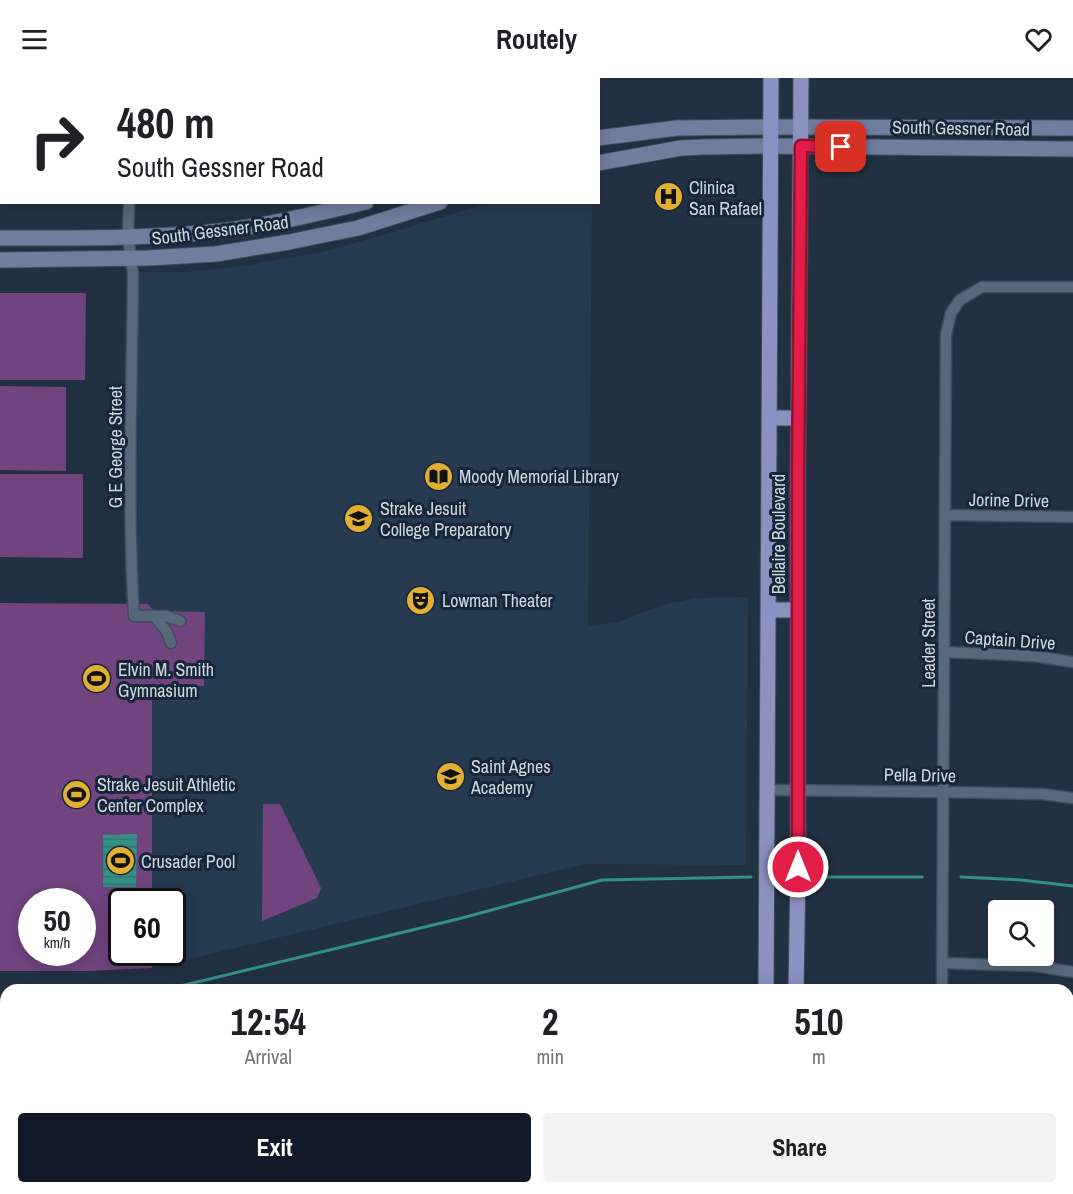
<!DOCTYPE html>
<html lang="en">
<head>
<meta charset="utf-8">
<style>
	:root { --surface:#fff; --page:#f2f2f2; --text:#202124; --muted:#757577; --accent:#111827 }
	body { margin:0; font-family:"Archivo Narrow",sans-serif; background:var(--page); color:var(--text); height:100vh; display:flex; flex-direction:column; font-size:22px; white-space:nowrap }
	* { box-sizing:border-box; margin:0 }
	p { font-size:20px; color:var(--muted) }
	.icon { flex:none; width:33px; height:33px; fill:none; stroke:currentColor; stroke-width:2; stroke-linecap:round; stroke-linejoin:round }
	.map { position:relative; flex:1; overflow:hidden }
	.drawer { position:absolute; left:0px; top:906px; width:1074px; height:210px; display:flex; flex-direction:column; background:var(--surface); border-radius:18px 18px 0 0; box-shadow:0 3px 15px #0003 }
	.drawer>* { flex:none }
	.hud { position:absolute; left:0px; top:0px; width:600px; height:126px; box-shadow:0 3px 15px #0003; background:#fff; color:var(--text); overflow:hidden }
	.fabs { position:absolute; left:988px; top:822px; display:grid; gap:12px }
	.fabs a { display:grid; place-items:center; width:66px; height:66px; border-radius:6px; background:var(--surface); box-shadow:0 3px 15px #0003; font-size:30px }
	.speed { position:absolute; left:18px; top:810px; display:flex; gap:12px; font-size:30px; font-weight:700; text-align:center }
	.speed>* { display:grid; place-content:center; width:78px; height:78px; border-radius:50%; background:var(--surface); box-shadow:0 3px 15px #0003; line-height:1 }
	.speed small { font-size:15px; font-weight:400 }
	.speed .limit { border:3px solid #111; border-radius:9px; background:#fff; color:#111 }
	.pin { position:absolute; display:grid; place-items:center; width:51px; height:51px; color:#fff; margin:-26px; border-radius:12px; box-shadow:0 3px 9px #0006 }
	.me { position:absolute; width:66px; margin:-33px; rotate:0deg; stroke-linejoin:round; filter:drop-shadow(0 0 4px #0008) }
	.turn { display:flex; align-items:center; gap:21px; height:126px; padding:0 18px; font-size:27px }
	.turn .icon { width:78px; height:78px; stroke-width:2.5 }
	.turn b { display:block; font-size:42px; line-height:51px }
	.eta { display:flex; justify-content:space-evenly; align-items:center; height:102px; text-align:center }
	.eta b { font-size:36px; font-weight:700; line-height:42px }
	.primary-button { display:flex; gap:12px; margin-top:auto; padding:12px 18px }
	.primary-button a { flex:1; height:69px; border-radius:6px; background:var(--accent); color:#fff; font-size:24px; font-weight:700; line-height:69px; text-align:center }
	.primary-button a+a { background:var(--page); color:var(--text) }
	header { display:flex; justify-content:space-between; align-items:center; height:78px; padding:0 18px; background:var(--surface); font-size:27px; font-weight:700 }
	.map>svg:first-child { display:block }
	.built { fill:#263a50 }
	.pitch { fill:#714480; fill-rule:evenodd }
	.water { fill:url(#water-rules) }
	.lines { fill:none; stroke-linecap:round; stroke-linejoin:round }
	.stream { stroke:#339086; stroke-width:3 }
	.minor-casing { stroke:#414d5c; stroke-width:13 }
	.tertiary-casing { stroke:#414d5c; stroke-width:16 }
	.secondary-casing { stroke:#414d5c; stroke-width:17 }
	.primary-casing { stroke:#414d5c; stroke-width:17 }
	.minor { stroke:#57687b; stroke-width:10 }
	.tertiary { stroke:#57687b; stroke-width:14 }
	.secondary { stroke:#717d9e; stroke-width:15 }
	.primary { stroke:#8b92c1; stroke-width:15 }
	.route-casing { stroke:#92132f; stroke-width:15 }
	.route { stroke:#e11d48; stroke-width:10 }
	.labels { text-anchor:middle; dominant-baseline:central; stroke-width:6; stroke-linejoin:round; paint-order:stroke }
	.street-label { font-size:18px; fill:#cdd7e2; stroke:#182737 }
	.poi-label { font-size:18px; fill:#cdd7e2; stroke:#182737; text-anchor:start }
</style>
</head>
<body>
<header><svg class="icon" aria-label="menu" viewBox="0 0 24 24"><path d="M4 6h16M4 12h16M4 18h16"/></svg>Routely<svg class="icon" aria-label="heart" viewBox="0 0 24 24"><path d="M12 20l-8-8c-3-5 5-10 8-4 3-6 11-1 8 4z"/></svg></header>
<div class="map">
<svg width="1073" height="1116" viewBox="0 0 1073 1116">
	<defs>
		<pattern id="water-rules" width="6" height="5" patternUnits="userSpaceOnUse" patternTransform="scale(1.5)"><rect width="6" height="5" fill="#339086"/><path d="M0 2.5h6" fill="none" stroke="#37746f"/></pattern>
	</defs>
	<rect width="100%" height="100%" fill="#223142"/>
	<!-- built -->
	<path class="built" d="M488,125H592L588,547L616,545L665,526L698,520L748,519L746,787L585,786L152,890V875L172,874V824L152,823V608L205,534L160,533L152,532L148,526H125L131,360L127,194H191L249,187L322,174L383,157Z"/>
	<!-- pitch -->
	<path class="pitch" d="M0,215H86L85,302H0Z
		M0,308L66,309V393L0,392Z
		M0,396H83V480L0,479Z
		M0,525L148,526L152,531L160,533L205,534L204,608L152,609V823L122,824V874L152,875V890L89,893H0ZM32,824H82V874H32Z
		M263,726H280L321,810L317,820L262,843Z"/>
	<!-- water -->
	<path class="water" d="M137,756L136,809H103V757Z"/>
	<g class="lines">
		<!-- stream -->
		<path class="stream" d="M809,799H922
			M961,799L1021,802L1073,808
			M164,912L462,840L602,802L751,799
			M0,922H6"/>
		<defs>
			<path id="minor" d="M129,2V0
				M129,124L128,159L133,196C132,310 127,424 134,538H166L180,543
				M945,437L1073,439
				M155,539L167,554L171,565
				M944,574L1034,578L1073,584
				M767,712L943,714L1042,716L1073,720
				M942,885L1035,888L1073,894
				M942,912L946,256L951,235L960,222L982,209H1073
				M1068,1034L1073,1036
				M403,1116V1110
				M941,1116V1110"/>
			<path id="tertiary" d="M260,1110L261,1116
				M755,1110L765,1115H796
				M192,1116L229,1110
				M587,1116V1110
				M664,1116V1110"/>
			<path id="secondary" d="M598,60L677,50L771,49L1073,50
				M598,85L681,70L703,69L771,68L1073,71
				M0,160C74,160 148,161 221,153C270,147 318,135 366,124
				M0,182L148,180L216,176L289,164L358,150L440,124"/>
			<path id="primary" d="M769,340H798
				M768,532H798
				M766,912L771,0
				M796,912L798,789V400L801,0
				M765,1116V1110
				M796,1116V1110"/>
		</defs>
		<!-- minor casing -->
		<use href="#minor" class="minor-casing"/>
		<!-- tertiary casing -->
		<use href="#tertiary" class="tertiary-casing"/>
		<!-- secondary casing -->
		<use href="#secondary" class="secondary-casing"/>
		<!-- primary casing -->
		<use href="#primary" class="primary-casing"/>
		<!-- minor -->
		<use href="#minor" class="minor"/>
		<!-- tertiary -->
		<use href="#tertiary" class="tertiary"/>
		<!-- secondary -->
		<use href="#secondary" class="secondary"/>
		<!-- primary -->
		<use href="#primary" class="primary"/>
	</g>
	<g class="lines">
		<defs>
			<path id="route" d="M798,789V400L801,68L841,69"/>
		</defs>
		<!-- route casing -->
		<use href="#route" class="route-casing"/>
		<!-- route -->
		<use href="#route" class="route"/>
	</g>
	<!-- icons -->
	<defs>
		<symbol id="hospital-disc" viewBox="-11 -11 22 22"><circle r="9.5" fill="#e1af34" stroke="#182737"/><path d="M-5-5h3v3.5h4V-5h3V5h-3V1.5h-4V5h-3Z" fill="#111"/></symbol>
		<symbol id="library-disc" viewBox="-11 -11 22 22"><circle r="9.5" fill="#e1af34" stroke="#182737"/><path d="M-6-4Q-3-5.5-.7-3.5V5Q-3 3-6 4ZM6-4Q3-5.5 .7-3.5V5Q3 3 6 4Z" fill="#111"/></symbol>
		<symbol id="school-disc" viewBox="-11 -11 22 22"><circle r="9.5" fill="#e1af34" stroke="#182737"/><path d="M0-5L7-2L0 1L-7-2ZM-4 1L0 2.5L4 1V4Q0 6-4 4Z" fill="#111"/></symbol>
		<symbol id="theatre-disc" viewBox="-11 -11 22 22"><circle r="9.5" fill="#e1af34" stroke="#182737"/><path d="M-5-5.5Q0-4 5-5.5V0Q5 5 0 6Q-5 5-5 0ZM-3.3-2.5H-1v1.5H-3.3ZM1-2.5H3.3v1.5H1ZM-2.8 1Q0 5.5 2.8 1Z" fill="#111"/></symbol>
		<symbol id="stadium-disc" viewBox="-11 -11 22 22"><circle r="9.5" fill="#e1af34" stroke="#182737"/><path d="M0-5a6.5 5 0 1 0 0 10a6.5 5 0 1 0 0-10ZM-3.5-1.8h7v3.6h-7Z" fill="#111"/></symbol>
	</defs>
	<g fill-rule="evenodd">
		<use href="#hospital-disc" x="652" y="102" width="33" height="33"/>
		<use href="#library-disc" x="422" y="382" width="33" height="33"/>
		<use href="#school-disc" x="342" y="424" width="33" height="33"/>
		<use href="#theatre-disc" x="404" y="506" width="33" height="33"/>
		<use href="#stadium-disc" x="80" y="584" width="33" height="33"/>
		<use href="#school-disc" x="434" y="682" width="33" height="33"/>
		<use href="#stadium-disc" x="60" y="700" width="33" height="33"/>
		<use href="#stadium-disc" x="104" y="766" width="33" height="33"/>
	</g>
	<g class="labels">
		<!-- street labels -->
		<g class="street-label">
			<text transform="translate(961 50) rotate(1)">South Gessner Road</text>
			<text transform="translate(220 152) rotate(-7)">South Gessner Road</text>
			<text transform="translate(115 369) rotate(-90)">G E George Street</text>
			<text transform="translate(1009 422) rotate(1)">Jorine Drive</text>
			<text transform="translate(778 456) rotate(-90)">Bellaire Boulevard</text>
			<text transform="translate(1010 562) rotate(4)">Captain Drive</text>
			<text transform="translate(928 565) rotate(-90)">Leader Street</text>
			<text transform="translate(920 697) rotate(1)">Pella Drive</text>
		</g>
		<!-- poi labels -->
		<g class="poi-label">
			<text x="689" y="109">Clinica<tspan x="689" dy="21">San Rafael</tspan></text>
			<text x="459" y="398">Moody Memorial Library</text>
			<text x="380" y="430">Strake Jesuit<tspan x="380" dy="21">College Preparatory</tspan></text>
			<text x="442" y="522">Lowman Theater</text>
			<text x="118" y="591">Elvin M. Smith<tspan x="118" dy="21">Gymnasium</tspan></text>
			<text x="471" y="688">Saint Agnes<tspan x="471" dy="21">Academy</tspan></text>
			<text x="97" y="706">Strake Jesuit Athletic<tspan x="97" dy="21">Center Complex</tspan></text>
			<text x="141" y="783">Crusader Pool</text>
		</g>
	</g>
</svg>
<div class="fabs">
<a><svg class="icon" aria-label="search" viewBox="0 0 24 24"><circle cx="10" cy="10" r="6"/><path d="M15 15l6 6"/></svg></a>
</div>
<div class="speed"><div>50<small>km/h</small></div><div class="limit">60</div></div>
<div class="pin" style="left:841px;top:69px;background:#d93025"><svg class="icon" aria-label="arrive" viewBox="0 0 24 24"><path d="M6 21V4h12l-3 4 3 4H6"/></svg></div>
<svg class="me" style="left:798px;top:789px" viewBox="-20 -20 40 40"><circle r="17" fill="#e11d48" stroke="#fff" stroke-width="3"/><path d="M0-11L8 9 0 5-8 9z" fill="#fff"/></svg>
<div class="hud">
<div class="turn"><svg class="icon" aria-label="right" viewBox="0 0 24 24"><path d="M7 20v-9h11M14 6l5 5-5 5"/></svg><div><b>480 m</b>South Gessner Road</div></div>
</div>
<section class="drawer">
<div class="eta">
<div><b>12:54</b><p>Arrival</p></div>
<div><b>2</b><p>min</p></div>
<div><b>510</b><p>m</p></div>
</div>
<div class="primary-button"><a>Exit</a><a>Share</a></div>
</section>
</div>
</body>
</html>
